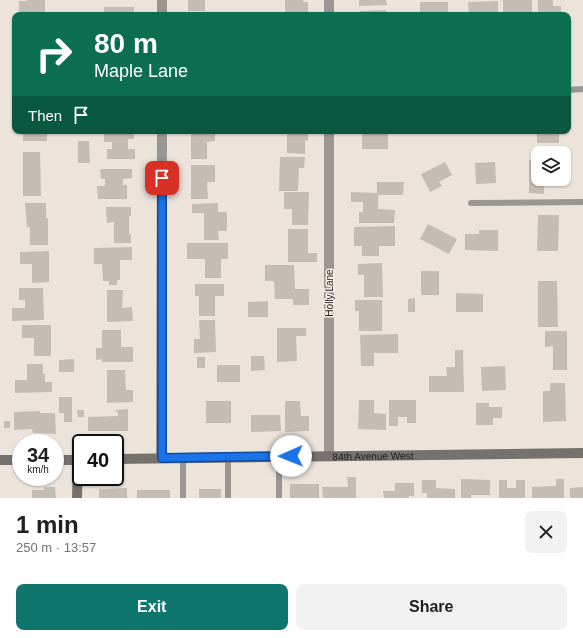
<!DOCTYPE html>
<html lang="en">
<head>
<meta charset="utf-8">
<style>
	:root { --surface:#fff; --page:#f2f2f2; --text:#202124; --muted:#757577; --accent:#0f766e }
	body { margin:0; font-family:Arial,sans-serif; background:var(--page); color:var(--text); height:100vh; display:flex; flex-direction:column; font-size:15px; white-space:nowrap }
	* { box-sizing:border-box; margin:0 }
	p { font-size:13px; color:var(--muted) }
	.icon { flex:none; width:22px; height:22px; fill:none; stroke:currentColor; stroke-width:2; stroke-linecap:round; stroke-linejoin:round }
	.map { position:relative; height:498px; overflow:hidden }
	.details { display:flex; flex-direction:column; background:var(--surface); flex:1 }
	.details>* { flex:none }
	.top-card { position:absolute; left:12px; top:12px; width:559px; height:122px; border-radius:8px; box-shadow:0 1px 3px #0004; background:#0b6e4f; color:#fff; overflow:hidden }
	.fabs { position:absolute; left:531px; top:146px; display:grid; gap:8px }
	.fabs a { display:grid; place-items:center; width:40px; height:40px; border-radius:8px; background:var(--surface); box-shadow:0 1px 3px #0004; font-size:20px }
	.speed { position:absolute; left:12px; top:434px; display:flex; gap:8px; font-size:20px; font-weight:700; text-align:center }
	.speed>* { display:grid; place-content:center; width:52px; height:52px; border-radius:50%; background:var(--surface); box-shadow:0 1px 3px #0004; line-height:1 }
	.speed small { font-size:10px; font-weight:400 }
	.speed .limit { border:2px solid #111; border-radius:6px; background:#fff; color:#111 }
	.pin { position:absolute; display:grid; place-items:center; width:34px; height:34px; color:#fff; margin:-17px; border-radius:8px; box-shadow:0 2px 6px #0006 }
	.me { position:absolute; width:44px; margin:-22px; rotate:269deg; stroke-linejoin:round; filter:drop-shadow(0 0 3px #0008) }
	.turn { display:flex; align-items:center; gap:14px; height:84px; padding:0 16px; font-size:18px }
	.turn .icon { width:52px; height:52px; stroke-width:2.5 }
	.turn b { display:block; font-size:28px; line-height:34px }
	.then { display:flex; align-items:center; height:38px; padding:0 16px; background:#0003; gap:8px; font-size:15px }
	.round { display:grid; place-items:center; flex:none; width:42px; height:42px; border-radius:8px; background:var(--page) }
	.overview { display:flex; align-items:center; justify-content:space-between; height:68px; padding:0 16px }
	h1 { font-size:24px; font-weight:700; line-height:30px }
	.action { display:flex; gap:8px; margin-top:auto; padding:8px 16px }
	.action a { flex:1; height:46px; border-radius:8px; background:var(--accent); color:#fff; font-size:16px; font-weight:700; line-height:46px; text-align:center }
	.action a+a { background:var(--page); color:var(--text) }
	.map>svg:first-child { display:block }
	.building { fill:#c4bdb4 }
	.lines { fill:none; stroke-linecap:round; stroke-linejoin:round }
	.lane { stroke:#9a9793; stroke-width:6 }
	.street { stroke:#9a9793; stroke-width:10 }
	.secondary { stroke:#76716c; stroke-width:10 }
	.route-casing { stroke:#114b97; stroke-width:10 }
	.route { stroke:#1a73e8; stroke-width:7 }
	.labels { text-anchor:middle; dominant-baseline:central; stroke-width:3; stroke-linejoin:round; paint-order:stroke }
	.street-label { font-size:10px; fill:#23201d; stroke:#f9f1e8 }
</style>
</head>
<body>
<div class="map">
<svg width="583" height="498" viewBox="0 0 583 498">
	<rect width="100%" height="100%" fill="#ece4db"/>
	<!-- building -->
	<path class="building" d="M27,0H45V12H19V1H27Z
		M188,0H205V11H188Z
		M285,0H303V2H308V15H285Z
		M359,0H386L387,5L359,6Z
		M503,0H532V15H503Z
		M538,0H553V6H561V15H538Z
		M498,1V15H469L468,2Z
		M420,2H448V15H420Z
		M104,7H134V15H104Z
		M386,10V15H360V11Z
		M23,131H47V141H23Z
		M104,131H134V139H128V149H135V159H107V149H112V142H104Z
		M191,131H215V141L207,142V159H191Z
		M287,131H308V141L305,140V154L287,153Z
		M362,131H388V149H362Z
		M537,131H559V143H537Z
		M78,141H89L90,163H78Z
		M23,152H40L41,196H23Z
		M280,157H305L304,168H299L298,191H279Z
		M529,160H538V179H544V194L529,193Z
		M445,162L452,175L439,182L442,186L430,192L421,174Z
		M495,162L496,183L476,184L475,163Z
		M191,165H215V182H207L208,199H191Z
		M100,169H132V178L123,179V185H127V199H98L97,186H105V179H101Z
		M377,182H404L403,195H378V209L395,210L394,223H359V212H363V202H351V192L377,193Z
		M284,192H309L308,225H292V209H284Z
		M25,203H46V218H48V245H30V227H27Z
		M218,203V212H227V231H218L219,240H204V213H192V204Z
		M106,207H131V216H129V234H131V243H114V222L107,223Z
		M538,215H559L558,251H537Z
		M428,224L457,239L449,254L420,239Z
		M395,226V246H379V256H362V246H354V227Z
		M288,229H308V253H317V262H288Z
		M479,230H498V251L465,250V234H479Z
		M187,243H228V259H221V278H205V259H187Z
		M132,247V260H120V280H117V285H109V281H103L102,264H94V248Z
		M49,251V282L32,283V264H20V252Z
		M382,263L383,297H364V275H358V264Z
		M265,265H294L295,289H309V305H293V299H275L274,281H265Z
		M421,271H439V295H421Z
		M538,281H557L558,327H538Z
		M195,284H224V296H215V316H199V296H195Z
		M19,288H43L44,320L12,321V308H25V300H19Z
		M107,290H123L122,308L132,307L133,321L107,322Z
		M456,293L483,294V312H456Z
		M415,298V312H408V299Z
		M355,300H382V331H359V311H355Z
		M268,301V317H248V302Z
		M199,320H215L216,352L194,353V339H200Z
		M22,325H51V356H34V338H22Z
		M277,328H306V336H296L297,361L277,362Z
		M102,330H121V347H133V362H102V359L96,360V348H102Z
		M545,331H567V370H553V346L545,347Z
		M398,334V353H374V366H361L360,335Z
		M455,350H463L464,392H429V376H447L446,367H455Z
		M251,356H264L265,370L251,371Z
		M197,357H205V368H197Z
		M74,359V372H59V360Z
		M27,364H43V374H45V382H52V392L15,393V380H27Z
		M217,365H240V382H217Z
		M505,366L506,390L482,391L481,367Z
		M107,370H125L126,390H133V402L107,403Z
		M550,383H565L566,421L543,422V391H550Z
		M59,397H72V422H64V413H59Z
		M359,400H374V413L386,414V430L358,429Z
		M389,400H416V423H407V417H398V426H389Z
		M206,401H231V423H206Z
		M285,401H300L301,416H309V431L285,432Z
		M476,403H489V407H502V418H493V425H476Z
		M128,409V431H88V417L118,416V412H116V410Z
		M77,410H84V417H78Z
		M40,411V413H55L56,434L33,433L32,429L14,430V412Z
		M251,415H280L281,431L251,432Z
		M4,421H10V428H4Z
		M347,477H356V498H323L322,487H348Z
		M461,479L490,480V495H471V498H461Z
		M556,479H564V498H532V487L556,486Z
		M422,480H436V488L455,489V498H427V493H422Z
		M499,480H507V488H516V480H525V498H499Z
		M395,483H414V496H409V498H384L383,491H395Z
		M290,484H319V498H290Z
		M44,487H55L56,498H32V490H44Z
		M583,487V498H570V488Z
		M127,488V498H99V489Z
		M199,489H221V498H199Z
		M137,490H170V498H137Z"/>
	<g class="lines">
		<!-- lane -->
		<path class="lane" d="M568,90L583,89
			M471,203L583,202
			M228,457V498
			M279,457V498
			M183,458V498"/>
		<!-- street -->
		<path class="street" d="M162,0V15
			M329,0V15
			M329,131V456
			M161,458L162,131"/>
		<!-- secondary -->
		<g class="secondary">
			<path id="s1" d="M115,459L583,453"/>
			<path d="M0,460H21"/>
			<path d="M55,460H81"/>
			<path d="M77,498L78,460"/>
		</g>
	</g>
	<g class="lines">
		<defs>
			<path id="route" d="M162,178V458L291,456"/>
		</defs>
		<!-- route casing -->
		<use href="#route" class="route-casing"/>
		<!-- route -->
		<use href="#route" class="route"/>
	</g>
	<g class="labels">
		<!-- street labels -->
		<g class="street-label">
			<text transform="translate(329 293) rotate(-90)">Holly Lane</text>
			<text stroke="none"><textPath href="#s1" startOffset="258">84th Avenue West</textPath></text>
		</g>
	</g>
</svg>
<div class="fabs">
<a><svg class="icon" aria-label="layers" viewBox="0 0 24 24"><path d="M12 4l9 5-9 5-9-5zM3 14l9 5 9-5"/></svg></a>
</div>
<div class="speed"><div>34<small>km/h</small></div><div class="limit">40</div></div>
<div class="pin" style="left:162px;top:178px;background:#d93025"><svg class="icon" aria-label="arrive" viewBox="0 0 24 24"><path d="M6 21V4h12l-3 4 3 4H6"/></svg></div>
<svg class="me" style="left:291px;top:456px" viewBox="-20 -20 40 40"><circle r="19" fill="#fff"/><path d="M0-13L10 11 0 6-10 11z" fill="#1a73e8"/></svg>
<div class="top-card">
<div class="turn"><svg class="icon" aria-label="right" viewBox="0 0 24 24"><path d="M7 20v-9h11M14 6l5 5-5 5"/></svg><div><b>80 m</b>Maple Lane</div></div>
<div class="then">Then<svg class="icon" aria-label="arrive" viewBox="0 0 24 24"><path d="M6 21V4h12l-3 4 3 4H6"/></svg></div>
</div>
</div>
<section class="details">
<div class="overview"><div><h1>1 min</h1><p>250 m · 13:57</p></div><a class="round"><svg class="icon" aria-label="close" viewBox="0 0 24 24"><path d="M6 6l12 12M18 6L6 18"/></svg></a></div>
<div class="action"><a>Exit</a><a>Share</a></div>
</section>
</body>
</html>
